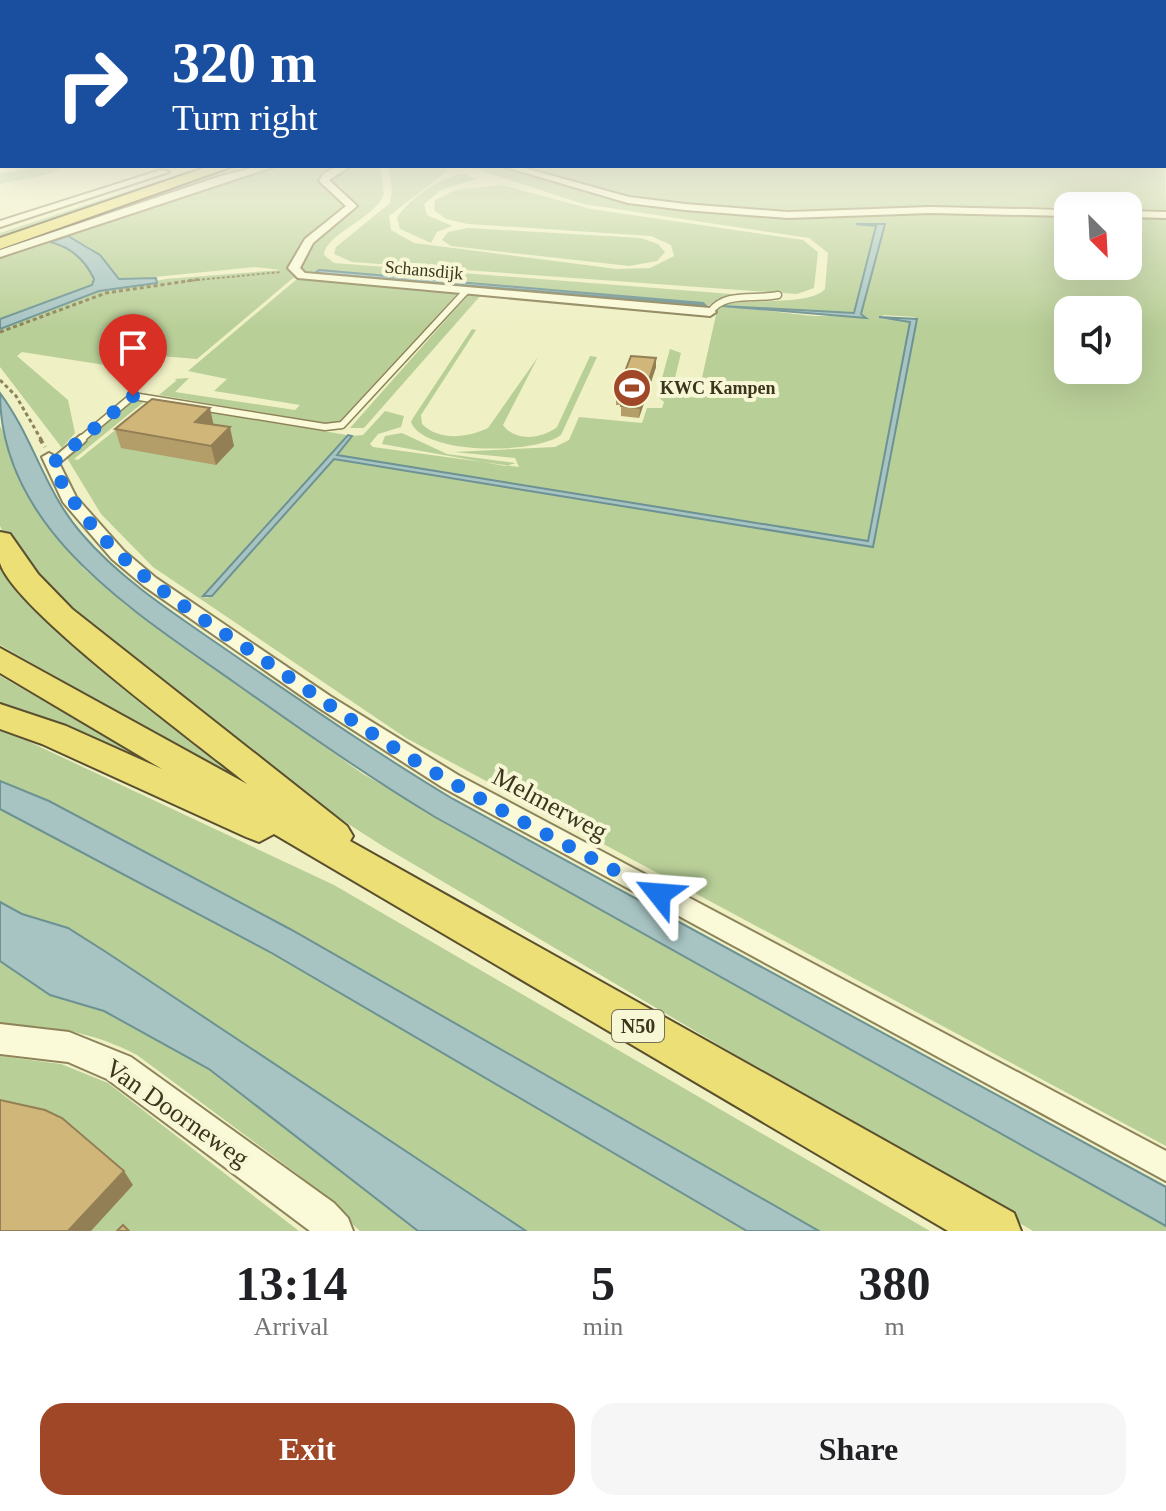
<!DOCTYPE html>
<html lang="en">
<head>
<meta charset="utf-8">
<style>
	:root { --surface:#fff; --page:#f6f6f6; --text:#202124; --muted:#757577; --accent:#9f4726 }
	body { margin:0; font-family:"Times New Roman",serif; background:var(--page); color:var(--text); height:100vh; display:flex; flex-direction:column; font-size:30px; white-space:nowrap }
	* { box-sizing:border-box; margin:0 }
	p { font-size:26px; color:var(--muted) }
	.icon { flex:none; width:44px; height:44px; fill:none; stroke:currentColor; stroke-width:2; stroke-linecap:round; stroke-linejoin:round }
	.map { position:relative; height:1231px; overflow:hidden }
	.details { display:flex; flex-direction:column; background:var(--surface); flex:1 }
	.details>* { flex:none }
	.banner { position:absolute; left:0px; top:0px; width:1166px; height:168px; box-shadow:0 8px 32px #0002; background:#1a4fa0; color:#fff; overflow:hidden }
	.needle { width:52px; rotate:156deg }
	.fabs { position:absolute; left:1054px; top:192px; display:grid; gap:16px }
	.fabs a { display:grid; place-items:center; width:88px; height:88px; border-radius:16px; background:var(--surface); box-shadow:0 8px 32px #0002; font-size:40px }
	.pin { position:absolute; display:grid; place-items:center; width:68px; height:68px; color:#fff; margin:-82px -34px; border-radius:50% 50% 50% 0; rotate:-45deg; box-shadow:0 0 8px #0007 }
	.pin .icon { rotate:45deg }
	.me { position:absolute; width:88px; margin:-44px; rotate:298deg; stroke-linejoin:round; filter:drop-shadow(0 0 6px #0008) }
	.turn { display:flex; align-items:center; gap:28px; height:168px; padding:0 40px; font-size:36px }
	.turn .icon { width:104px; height:104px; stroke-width:2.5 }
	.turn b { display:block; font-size:56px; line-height:68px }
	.eta { display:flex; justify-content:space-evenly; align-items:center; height:136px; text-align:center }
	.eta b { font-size:48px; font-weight:700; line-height:56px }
	.primary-button { display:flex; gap:16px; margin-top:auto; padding:16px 40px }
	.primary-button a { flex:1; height:92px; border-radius:24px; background:var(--accent); color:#fff; font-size:32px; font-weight:700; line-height:92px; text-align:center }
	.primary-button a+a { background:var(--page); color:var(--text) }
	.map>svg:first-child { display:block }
	.green { fill:#b9cf98; fill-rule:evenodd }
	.water { fill:#a7c4c3; stroke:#6c9293; stroke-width:2 }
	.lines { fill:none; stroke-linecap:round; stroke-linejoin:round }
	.service-far1-casing { stroke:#8d835a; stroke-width:9 }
	.service-casing { stroke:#8d835a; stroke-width:12 }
	.minor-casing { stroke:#8d835a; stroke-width:4 }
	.tertiary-casing { stroke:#8d835a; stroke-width:4 }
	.trunk-casing { stroke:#5a4f2e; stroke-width:4 }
	.path-far2 { stroke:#8d835a; stroke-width:2; stroke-dasharray:3 2; stroke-linecap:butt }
	.path-far1 { stroke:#8d835a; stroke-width:3; stroke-dasharray:4 3; stroke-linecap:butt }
	.path { stroke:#8d835a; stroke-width:4; stroke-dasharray:5 4; stroke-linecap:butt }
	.service-far1 { stroke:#fafad9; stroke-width:6 }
	.service { stroke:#fafad9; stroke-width:8 }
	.minor { fill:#fafad9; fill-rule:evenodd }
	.tertiary { fill:#fafad9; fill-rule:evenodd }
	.trunk { fill:#ecdf76; fill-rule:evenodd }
	.wall { fill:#b39d68 }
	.shaded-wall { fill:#927f55 }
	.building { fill:#d0b679; stroke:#927f55; stroke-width:2 }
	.route { stroke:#1a73e8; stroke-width:14; stroke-dasharray:0 25.2 }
	.labels { text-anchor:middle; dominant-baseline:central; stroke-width:8; stroke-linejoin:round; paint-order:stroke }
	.far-street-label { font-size:18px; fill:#3c351e; stroke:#f7f7d5 }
	.far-poi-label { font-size:18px; font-weight:bold; fill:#3c351e; stroke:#f7f7d5; text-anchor:start }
	.shield { fill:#f7f7d5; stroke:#746f55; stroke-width:2 }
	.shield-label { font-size:20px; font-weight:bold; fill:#3c351e }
	.near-street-label { font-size:26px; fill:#3c351e; stroke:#f7f7d5 }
</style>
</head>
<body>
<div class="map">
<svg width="1166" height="1231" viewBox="0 0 1166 1231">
	<rect width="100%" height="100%" fill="#f0f0c5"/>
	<!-- green -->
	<path class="green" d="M1164,155L1166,210L1128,209V206L757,210L630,198L516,166H1164Z
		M50,166H65L50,174L0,184V173Z
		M204,166H220L0,240V233Z
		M229,166H264L0,252V246Z
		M279,166H341L323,174L319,181L348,205L304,241L289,266L293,275L310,280L458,293L336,425L159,395L177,380L174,379L189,378L175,392L295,410L300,405L214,391L227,379L188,371L297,279L293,278L197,359L148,355L143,360L154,362L143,371L22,352L17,356L68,400L75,433L62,448L0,367V329L99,291L166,279L281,270L255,267L124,280L119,279C96,253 90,236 52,242C70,247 94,264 93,285L0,319V256L242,174Z
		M350,166H380L384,194C375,219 326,233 324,255L334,263L757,296L718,299L703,309L306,274L299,267L314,241L357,206L328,180Z
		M388,166H447L446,172L389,216L391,230L414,243L617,269L650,268L674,256L671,245L651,236L468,224L446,219L434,210L435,200L455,190L502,185L591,209L803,240L818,252L814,288L797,294L352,262L334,254L336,247L390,203L392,189Z
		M468,166H500L612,198L789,216L914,212L1068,215V266H1128V216H1166V1146L406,738L153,567L101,514L67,458L130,402L145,401L74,459L78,460L150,402L347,435L205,598L213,596L335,459L873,546L915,317L883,315L882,319L910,321L867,542L337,455L352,436L363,435L385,411L404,416L401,427L378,434L370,444L373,447L519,467L515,458L454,452L555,447L569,440L579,417L642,423L647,408H662L664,402L657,396L670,349L681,353L674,382L691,384L688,397L702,398L708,383L701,382L718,306C745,297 809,307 825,289L828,253L809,238L583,204ZM884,223L861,314L866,316H813L723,306L854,313L876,226L857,224ZM1068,310H1128V370H1068Z
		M465,174L476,179L441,190L424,204L427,215L452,226L437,232L431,243L400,229L397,218C408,199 444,174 465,174Z
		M468,228L641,238L658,244L665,252L657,261L629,266L451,246L442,240L448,232Z
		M468,295H481L364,428H350Z
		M472,329L476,330L421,415L422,424C439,441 467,438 488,428L538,357L503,425C515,442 542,439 557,427L590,356L597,357L561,435C536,454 424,456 411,422L413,418Z
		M0,426L83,568L127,606L363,774L1126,1202L1166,1226V1231H1033L381,845L311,800L70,617L9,545L0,526Z
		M402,433L447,454L516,463L505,466L382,444L385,436Z
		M0,552L253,778L248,785L0,645Z
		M0,676L190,784L0,712Z
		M0,728L334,885L930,1231H819L290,929L49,801L0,781Z
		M0,809L270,952L747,1231H526L106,952L68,928L22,914L0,902Z
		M0,961L50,995L104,1011L209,1069L418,1231H360L300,1176L137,1055C93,1032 50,1025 0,1025Z
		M0,1056L61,1064L108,1083L299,1231H0Z"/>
	<!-- water -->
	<path class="water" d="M856,224H885L861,314L866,318L722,306L854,313L876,226Z
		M68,236L100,255L119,279L156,278L157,283L99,291L0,329V319L92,285L94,279C85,260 71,247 50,242Z
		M319,270L703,303L705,305L315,273Z
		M879,317L917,319L873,547L334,459L212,596H203L348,435L352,436L337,455L868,541L910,322Z
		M0,393C33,437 45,492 82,534C124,583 181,618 234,655C306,704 378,754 453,799L1166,1187V1226L435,817C367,776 303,731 238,685C138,614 0,532 0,393Z
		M0,781L49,801L290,929L819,1231H747L270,952L0,809Z
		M0,902L22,914L68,928L106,952L526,1231H418L209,1069L104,1011L50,995L0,961Z"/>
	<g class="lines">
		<defs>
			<path id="service-far1" d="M710,312C725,291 755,300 778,295
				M79,441L133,396L325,427L342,425L466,291"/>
			<path id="service" d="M52,464L82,439"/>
			<path id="minor" d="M260,166H276L0,257V250L221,176Z
				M339,166H351L329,180L357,206L313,243L300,268L305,273L710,308L716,312L710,316L298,278L288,268L305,239L346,206L319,181L324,173Z
				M502,166H517L629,197L685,204L788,212L930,207L1068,210V216L930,213L788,218L685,210L628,203Z
				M161,170L169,172L0,227V221Z
				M1128,211L1166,212V218L1128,217Z
				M49,453L56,457L76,497L124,551L156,578L330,696L458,775L1166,1151V1181L442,787L316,706L144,586L112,559L63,502L42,457Z"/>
			<path id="tertiary" d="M0,1024L69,1032L131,1057L334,1203L348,1218L353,1231H310L107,1079L68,1062L0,1054Z"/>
			<path id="trunk" d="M210,166H233L0,249V238Z
				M0,532L10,534L38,574L72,609L347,826L353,836L350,841L1014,1213L1021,1231H948L274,834L259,842L246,837L42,744L0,729V704L66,726L162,769L0,673V648L247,784C201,746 14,610 0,563C0,554 0,541 0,532Z"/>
		</defs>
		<!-- service-far1 casing -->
		<use href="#service-far1" class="service-far1-casing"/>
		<!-- service casing -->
		<use href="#service" class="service-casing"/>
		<!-- minor casing -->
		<use href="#minor" class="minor-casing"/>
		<!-- tertiary casing -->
		<use href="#tertiary" class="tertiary-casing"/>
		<!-- trunk casing -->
		<use href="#trunk" class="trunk-casing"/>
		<!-- path-far2 -->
		<path class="path-far2" d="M187,281L281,272"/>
		<!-- path-far1 -->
		<path class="path-far1" d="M0,332L106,293L201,279
			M0,380L16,396L42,441"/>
		<!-- path -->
		<path class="path" d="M40,439L45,447"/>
		<!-- service-far1 -->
		<use href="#service-far1" class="service-far1"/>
		<!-- service -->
		<use href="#service" class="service"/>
		<!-- minor -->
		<use href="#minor" class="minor"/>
		<!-- tertiary -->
		<use href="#tertiary" class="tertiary"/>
		<!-- trunk -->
		<use href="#trunk" class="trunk"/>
	</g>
	<!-- wall -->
	<path class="wall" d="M656,358V367L639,418L621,416V405H616V395Z
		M214,425L234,446L216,465L121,448L115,429Z"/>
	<!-- shaded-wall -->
	<path class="shaded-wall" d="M656,358V367L639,418L640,408Z
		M210,408L214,427L195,422Z
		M230,427L234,446L216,465L211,446Z
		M124,1171L133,1185L91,1231H68Z"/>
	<!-- building -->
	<path class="building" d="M631,356L656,358L640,408L621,406L624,396L616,395Z
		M152,399L210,408L195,422L230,427L211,446L115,429Z
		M0,1100L45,1110L62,1118L124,1171L68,1231H0Z
		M123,1225L129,1231H117Z"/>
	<!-- sky -->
	<linearGradient id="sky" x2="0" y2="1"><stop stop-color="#8ebad9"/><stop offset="0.47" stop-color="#f8f8e5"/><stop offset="1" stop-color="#f8f8e5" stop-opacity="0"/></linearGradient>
	<rect width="1166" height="327" fill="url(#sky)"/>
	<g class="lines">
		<!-- route -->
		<path class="route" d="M133,396L52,464C95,554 178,602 258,656C321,699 384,744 451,782C519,821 590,857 659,894"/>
	</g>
	<!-- icons -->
	<defs>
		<symbol id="stadium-disc" viewBox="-11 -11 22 22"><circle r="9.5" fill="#9f4726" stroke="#f7f7d5"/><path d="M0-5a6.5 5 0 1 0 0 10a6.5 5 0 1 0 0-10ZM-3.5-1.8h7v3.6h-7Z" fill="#fff"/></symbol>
	</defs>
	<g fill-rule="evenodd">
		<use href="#stadium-disc" x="610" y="366" width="44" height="44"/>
	</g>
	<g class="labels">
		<!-- far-street labels -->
		<g class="far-street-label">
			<text transform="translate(424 270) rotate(5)">Schansdijk</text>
		</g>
		<!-- far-poi labels -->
		<g class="far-poi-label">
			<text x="660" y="388">KWC Kampen</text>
		</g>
		<!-- shield labels -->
		<rect class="shield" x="612" y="1010" width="52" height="32" rx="6"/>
		<g class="shield-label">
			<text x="638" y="1026">N50</text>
		</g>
		<!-- near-street labels -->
		<g class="near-street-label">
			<text transform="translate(550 804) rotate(28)">Melmerweg</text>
			<text transform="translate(177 1113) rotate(35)">Van Doorneweg</text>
		</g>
	</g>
</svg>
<div class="fabs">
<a><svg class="needle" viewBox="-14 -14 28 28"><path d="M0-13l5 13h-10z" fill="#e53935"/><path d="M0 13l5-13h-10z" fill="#757577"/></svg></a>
<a><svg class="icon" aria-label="sound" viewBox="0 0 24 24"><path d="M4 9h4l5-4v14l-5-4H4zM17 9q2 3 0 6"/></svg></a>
</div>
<div class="pin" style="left:133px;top:396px;background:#d93025"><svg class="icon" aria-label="arrive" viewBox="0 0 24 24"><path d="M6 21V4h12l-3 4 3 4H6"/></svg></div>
<svg class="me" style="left:659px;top:894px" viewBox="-20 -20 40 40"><path d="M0-17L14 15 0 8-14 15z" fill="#1a73e8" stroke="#fff" stroke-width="4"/></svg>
<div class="banner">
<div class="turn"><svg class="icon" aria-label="right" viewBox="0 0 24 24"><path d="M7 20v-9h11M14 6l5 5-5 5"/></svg><div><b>320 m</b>Turn right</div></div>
</div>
</div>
<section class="details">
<div class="eta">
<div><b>13:14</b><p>Arrival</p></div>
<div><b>5</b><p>min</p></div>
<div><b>380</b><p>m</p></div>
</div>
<div class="primary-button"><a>Exit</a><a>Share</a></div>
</section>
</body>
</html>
